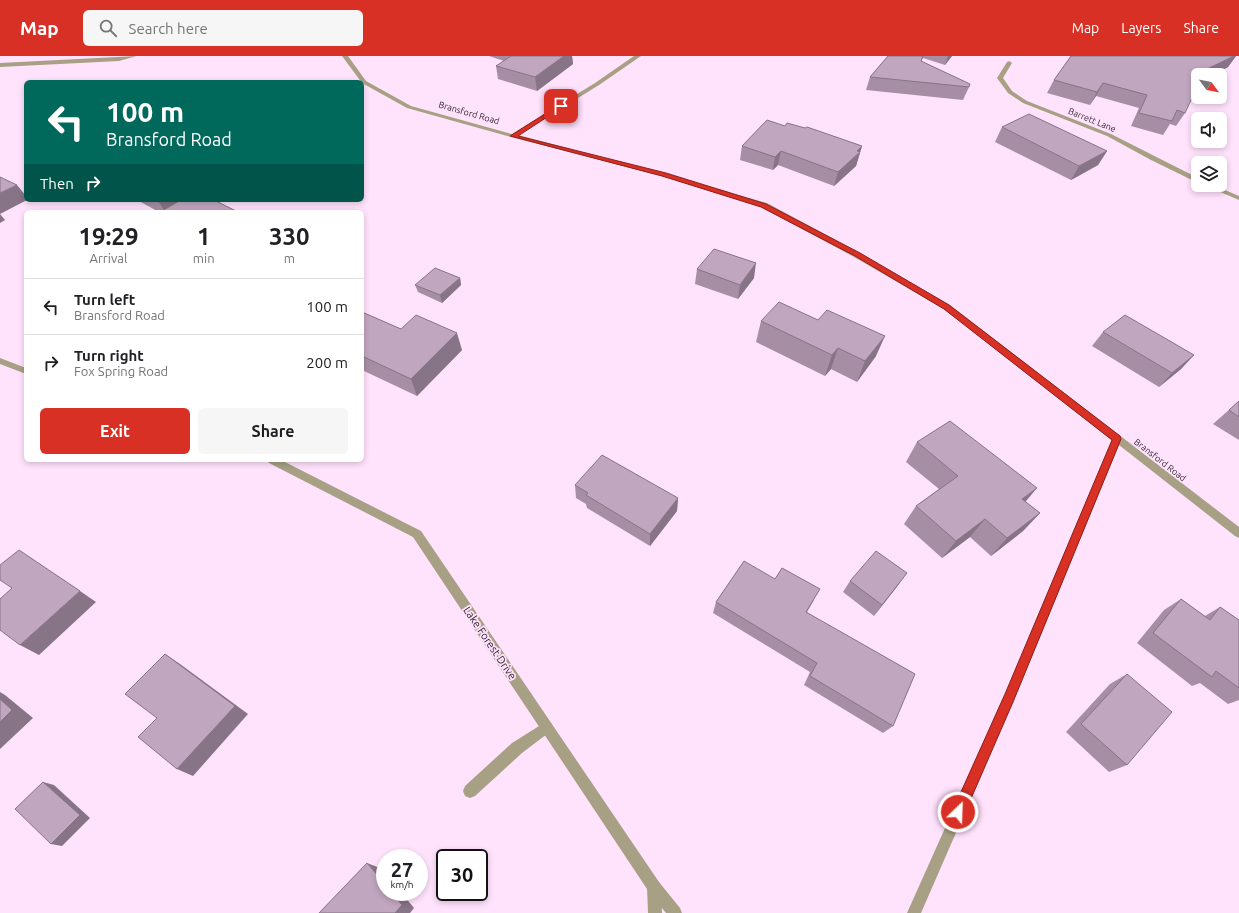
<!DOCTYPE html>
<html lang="en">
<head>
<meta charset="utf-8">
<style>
	:root { --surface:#fff; --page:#f6f6f6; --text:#202124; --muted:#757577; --line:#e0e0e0; --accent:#d93025 }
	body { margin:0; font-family:Ubuntu,sans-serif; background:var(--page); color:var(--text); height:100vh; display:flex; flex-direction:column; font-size:15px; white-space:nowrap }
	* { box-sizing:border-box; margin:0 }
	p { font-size:13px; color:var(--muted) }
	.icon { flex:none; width:22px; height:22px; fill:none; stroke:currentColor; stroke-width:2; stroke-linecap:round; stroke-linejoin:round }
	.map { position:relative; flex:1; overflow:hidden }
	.details { position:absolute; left:24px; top:154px; width:340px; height:252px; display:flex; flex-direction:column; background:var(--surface); border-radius:6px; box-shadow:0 2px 6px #0003 }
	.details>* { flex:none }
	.top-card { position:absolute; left:24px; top:24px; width:340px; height:122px; border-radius:6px; box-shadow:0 2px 6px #0003; background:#00695c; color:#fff; overflow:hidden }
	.needle { width:26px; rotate:122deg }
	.tools { position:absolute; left:1191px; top:12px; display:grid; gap:8px }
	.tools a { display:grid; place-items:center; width:36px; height:36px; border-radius:6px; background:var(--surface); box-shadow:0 2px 6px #0003; font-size:20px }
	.speed { position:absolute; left:376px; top:793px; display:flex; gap:8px; font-size:20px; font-weight:700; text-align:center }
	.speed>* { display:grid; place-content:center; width:52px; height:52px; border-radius:50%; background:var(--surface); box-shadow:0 2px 6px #0003; line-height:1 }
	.speed small { font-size:10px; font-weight:400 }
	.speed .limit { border:2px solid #111; border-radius:6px; background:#fff; color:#111 }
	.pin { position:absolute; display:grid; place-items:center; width:34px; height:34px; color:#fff; margin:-17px; border-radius:8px; box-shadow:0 2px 6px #0006 }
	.me { position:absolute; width:44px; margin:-22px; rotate:24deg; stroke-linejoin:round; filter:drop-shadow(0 0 3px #0008) }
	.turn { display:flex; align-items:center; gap:14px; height:84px; padding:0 16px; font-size:18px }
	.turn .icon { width:52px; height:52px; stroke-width:2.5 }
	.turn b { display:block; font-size:28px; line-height:34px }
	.then { display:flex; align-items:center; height:38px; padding:0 16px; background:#0003; gap:8px; font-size:15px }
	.eta { display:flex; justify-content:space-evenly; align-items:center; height:68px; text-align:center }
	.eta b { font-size:24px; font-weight:600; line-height:28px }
	.primary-button { display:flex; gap:8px; margin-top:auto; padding:8px 16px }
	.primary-button a { flex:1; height:46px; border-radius:6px; background:var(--accent); color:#fff; font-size:16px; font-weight:600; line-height:46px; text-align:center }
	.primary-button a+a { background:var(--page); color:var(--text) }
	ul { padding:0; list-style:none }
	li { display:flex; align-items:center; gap:12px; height:56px; padding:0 16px; border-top:1px solid var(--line) }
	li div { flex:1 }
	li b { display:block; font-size:15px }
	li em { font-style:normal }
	header { display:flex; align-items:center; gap:24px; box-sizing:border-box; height:56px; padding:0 20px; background:var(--accent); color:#fff }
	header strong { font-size:19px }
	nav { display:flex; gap:22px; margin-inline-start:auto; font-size:14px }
	.search { width:280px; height:36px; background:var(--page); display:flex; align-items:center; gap:10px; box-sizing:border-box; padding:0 14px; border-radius:6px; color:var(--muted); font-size:15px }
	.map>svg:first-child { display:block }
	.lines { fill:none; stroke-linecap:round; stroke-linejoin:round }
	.service { fill:#a7a084; fill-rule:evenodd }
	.minor { fill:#a7a084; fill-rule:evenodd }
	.tertiary { fill:#a7a084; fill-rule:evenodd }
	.wall { fill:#a68fa4 }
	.shaded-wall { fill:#877486 }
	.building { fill:#c1a6bf; stroke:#877486 }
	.route { fill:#d93025; stroke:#8d1f18 }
	.labels { text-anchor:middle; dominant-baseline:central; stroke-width:3.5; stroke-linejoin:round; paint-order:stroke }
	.far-street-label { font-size:9px; fill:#332832; stroke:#ffe2fc }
	.street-label { font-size:11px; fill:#332832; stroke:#ffe2fc }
</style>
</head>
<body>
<header>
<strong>Map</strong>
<div class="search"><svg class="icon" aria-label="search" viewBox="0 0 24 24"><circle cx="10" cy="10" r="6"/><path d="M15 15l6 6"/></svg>Search here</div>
<nav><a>Map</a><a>Layers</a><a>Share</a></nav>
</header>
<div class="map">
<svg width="1239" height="857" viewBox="0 0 1239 857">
	<rect width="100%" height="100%" fill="#ffe2fc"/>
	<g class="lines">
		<!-- service -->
		<path class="service" d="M547,665L551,667L553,671L551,675L522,697L475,740L470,742L465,740L463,735L465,730L512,687Z"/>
		<!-- minor -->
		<path class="minor" d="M137,0L119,5L0,11V7Z
			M342,0H348L366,25L411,50L512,78L595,27L634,0H641L599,29L518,79L666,118L767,147L860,197L950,249L1239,471V482L1235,480L1119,389L1013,646L921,857H907L1005,638L1112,384L944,253L854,201L761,151L662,120L511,81L407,52L362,27Z
			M1009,5L1012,7L1003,22L1012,35L1027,45L1111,78L1198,122V127L1151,104L1107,80L1023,47L1008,37L997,22L1007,6Z
			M1204,129H1213L1239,140V144Z
			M654,824L659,826L661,831L662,857H648L647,831L649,826Z"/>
		<!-- tertiary -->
		<path class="tertiary" d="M0,302L26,312V318L0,308Z
			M267,404H281L421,475L659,826L680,852L682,857H666L649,836L413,481L269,407Z"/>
	</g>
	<!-- wall -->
	<path class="wall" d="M489,0H572L573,8L537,35L498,23L496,10L504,5Z
		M888,0H952L945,9L923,2L921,5L969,31L963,44L866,34L870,21Z
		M1071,0H1236L1228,11L1213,19H1198L1185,57L1176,70L1170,68L1163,79L1131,70L1139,52L1096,40L1090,49L1047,37L1054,24Z
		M785,70L862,90L856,110L834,130L778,109L773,114L740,104L742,90Z
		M1002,71L1107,95L1098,109L1071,124L995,86Z
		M137,144H214L236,155L237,156H159Z
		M697,213L754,222L738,243L695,228Z
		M460,222L461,229L442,247L418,236L415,229Z
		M362,256L401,273L462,294L417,340L362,314Z
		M761,265L876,300L857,326L831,313L825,320L756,286Z
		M1103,276L1194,299L1181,313L1159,331L1092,290Z
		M1239,345V384L1213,368Z
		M917,386L1025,445L1040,457L1023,475L991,500L970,481L942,502L904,468L916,450L939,433L906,406Z
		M575,429L678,442L677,455L650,490L587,452L586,448L576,442Z
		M775,523L814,544L807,556L893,670L883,677L804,629L810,616L713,557L716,546Z
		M850,525L899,528L874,560L843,536Z
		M1181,543L1205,560L1220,551L1239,564V644L1228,648L1200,627L1192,630L1137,587L1164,554Z
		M1127,618V709L1109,716L1066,676L1110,628Z"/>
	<!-- shaded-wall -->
	<path class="shaded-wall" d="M564,0H572L573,8L537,35L535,21Z
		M948,0H952L945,9Z
		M1234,0H1236L1228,11L1213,19H1201L1205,14Z
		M1103,27L1096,40L1090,49L1097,36Z
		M862,90L856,110L834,130L838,116Z
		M781,95L778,109L773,114L775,101Z
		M1107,95L1098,109L1071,124L1079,110Z
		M17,129L26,140V144H27L0,158L5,164L0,167V137Z
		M164,144H192L165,156L159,146Z
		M756,207L754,222L738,243L740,229Z
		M460,222L461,229L442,247L440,239Z
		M457,277L462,294L417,340L411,323Z
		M885,280L876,300L857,326L865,305Z
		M838,292L831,313L825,320L832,299Z
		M1194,299L1181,313L1159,331L1172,317Z
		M1037,432L1021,451L1022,443Z
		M678,442L677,455L650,490V478Z
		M1040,457L1023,475L991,500L1007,482Z
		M985,463L970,481L942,502L956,485Z
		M907,517L899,528L874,560L882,549Z
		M80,535L96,546L39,599L20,589Z
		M165,598L180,608L248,658L193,720L177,713Z
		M0,636L5,639L33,662L0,693Z
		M43,726L54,729L90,762L62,790L51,788Z
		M367,807L380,812L385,817V828Z
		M391,836H401L414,852L410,857H395Z"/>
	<!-- building -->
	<path class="building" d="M511,0H564L535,21L496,10Z
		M888,0H923L921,5L970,28L969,31L870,21Z
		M1071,0H1234L1205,14L1202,19H1198V29L1185,57L1177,54L1172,65L1139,57L1147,39L1103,27L1097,36L1054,24Z
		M1029,58L1107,95L1079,110L1002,71Z
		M767,64L785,70L787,67L805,72L807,71L862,90L857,95L860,96L838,116L781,95L775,101L742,90Z
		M0,121L17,129L0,137Z
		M155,144H164L159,146Z
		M181,144H214L236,155L234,156H160Z
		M714,193L756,207L740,229L697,213Z
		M435,212L460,222L440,239L415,229Z
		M779,246L818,264L827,254L885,280L865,305L838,292L832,299L761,265Z
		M362,256L401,273L416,259L457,277L411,323L362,300Z
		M1125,259L1194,299L1172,317L1103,276Z
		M1239,345V361L1229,354Z
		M950,365L1037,432L1022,443L1040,457L1007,482L985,463L956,485L916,450L958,420L917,386Z
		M602,399L678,442L650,478L586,439L588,437L575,429Z
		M19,494L80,535L20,589L0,574V543L12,532L0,524V509Z
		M876,495L907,517L882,549L850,525Z
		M744,505L775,523L782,512L820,533L806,556L915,618L893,670L810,620L817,607L716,546Z
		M1181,543L1210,564L1220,551L1239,564V632L1216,615L1212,621L1153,577Z
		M165,598L235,650L177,713L138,681L157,662L125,638Z
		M1127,618L1172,656L1127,709L1081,668Z
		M0,643L12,654L0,666Z
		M43,726L80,759L51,788L15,753Z
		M367,807L385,828V836H391L402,849L395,857H319Z"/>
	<!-- route -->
	<path class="route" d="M559,49L564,50L518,80L666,117L766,148L860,197L949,249L1120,380L1121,383L1013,646L963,761L958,763L954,761L952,756L1005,638L1112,384L944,253L855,200L761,151L662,120L510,80Z"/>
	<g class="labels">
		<!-- far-street labels -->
		<g class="far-street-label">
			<text transform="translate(469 57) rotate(16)">Bransford Road</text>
			<text transform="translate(1092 64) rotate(22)">Barrett Lane</text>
			<text transform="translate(1160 404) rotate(38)">Bransford Road</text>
		</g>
		<!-- street labels -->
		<g class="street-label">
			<text transform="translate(490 587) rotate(56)">Lake Forest Drive</text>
		</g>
	</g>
</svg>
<div class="tools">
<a><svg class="needle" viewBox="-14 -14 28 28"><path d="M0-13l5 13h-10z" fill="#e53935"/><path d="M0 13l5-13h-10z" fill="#757577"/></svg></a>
<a><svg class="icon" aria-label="sound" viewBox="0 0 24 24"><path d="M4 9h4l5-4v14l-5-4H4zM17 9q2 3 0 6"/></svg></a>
<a><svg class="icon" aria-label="layers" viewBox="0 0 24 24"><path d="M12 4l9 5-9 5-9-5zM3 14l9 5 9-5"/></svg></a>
</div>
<div class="speed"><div>27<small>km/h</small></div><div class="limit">30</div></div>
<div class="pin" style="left:561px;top:50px;background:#d93025"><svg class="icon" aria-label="arrive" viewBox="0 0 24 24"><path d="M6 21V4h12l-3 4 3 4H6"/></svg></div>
<svg class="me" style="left:958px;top:756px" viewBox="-20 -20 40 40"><circle r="17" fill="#d93025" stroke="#fff" stroke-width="3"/><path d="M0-11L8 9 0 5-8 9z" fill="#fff"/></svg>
<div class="top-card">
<div class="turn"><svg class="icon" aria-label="left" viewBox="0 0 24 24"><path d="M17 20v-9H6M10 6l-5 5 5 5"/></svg><div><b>100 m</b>Bransford Road</div></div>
<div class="then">Then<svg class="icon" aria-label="right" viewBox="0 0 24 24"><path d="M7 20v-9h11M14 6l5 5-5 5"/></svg></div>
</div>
<section class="details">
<div class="eta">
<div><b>19:29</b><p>Arrival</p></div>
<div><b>1</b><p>min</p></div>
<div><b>330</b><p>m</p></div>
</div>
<ul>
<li><svg class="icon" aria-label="left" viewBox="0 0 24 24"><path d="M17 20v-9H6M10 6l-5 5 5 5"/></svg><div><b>Turn left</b><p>Bransford Road</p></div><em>100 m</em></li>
<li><svg class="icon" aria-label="right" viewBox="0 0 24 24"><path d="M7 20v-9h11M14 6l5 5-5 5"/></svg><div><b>Turn right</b><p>Fox Spring Road</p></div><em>200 m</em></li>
</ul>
<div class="primary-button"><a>Exit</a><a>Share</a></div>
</section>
</div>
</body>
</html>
